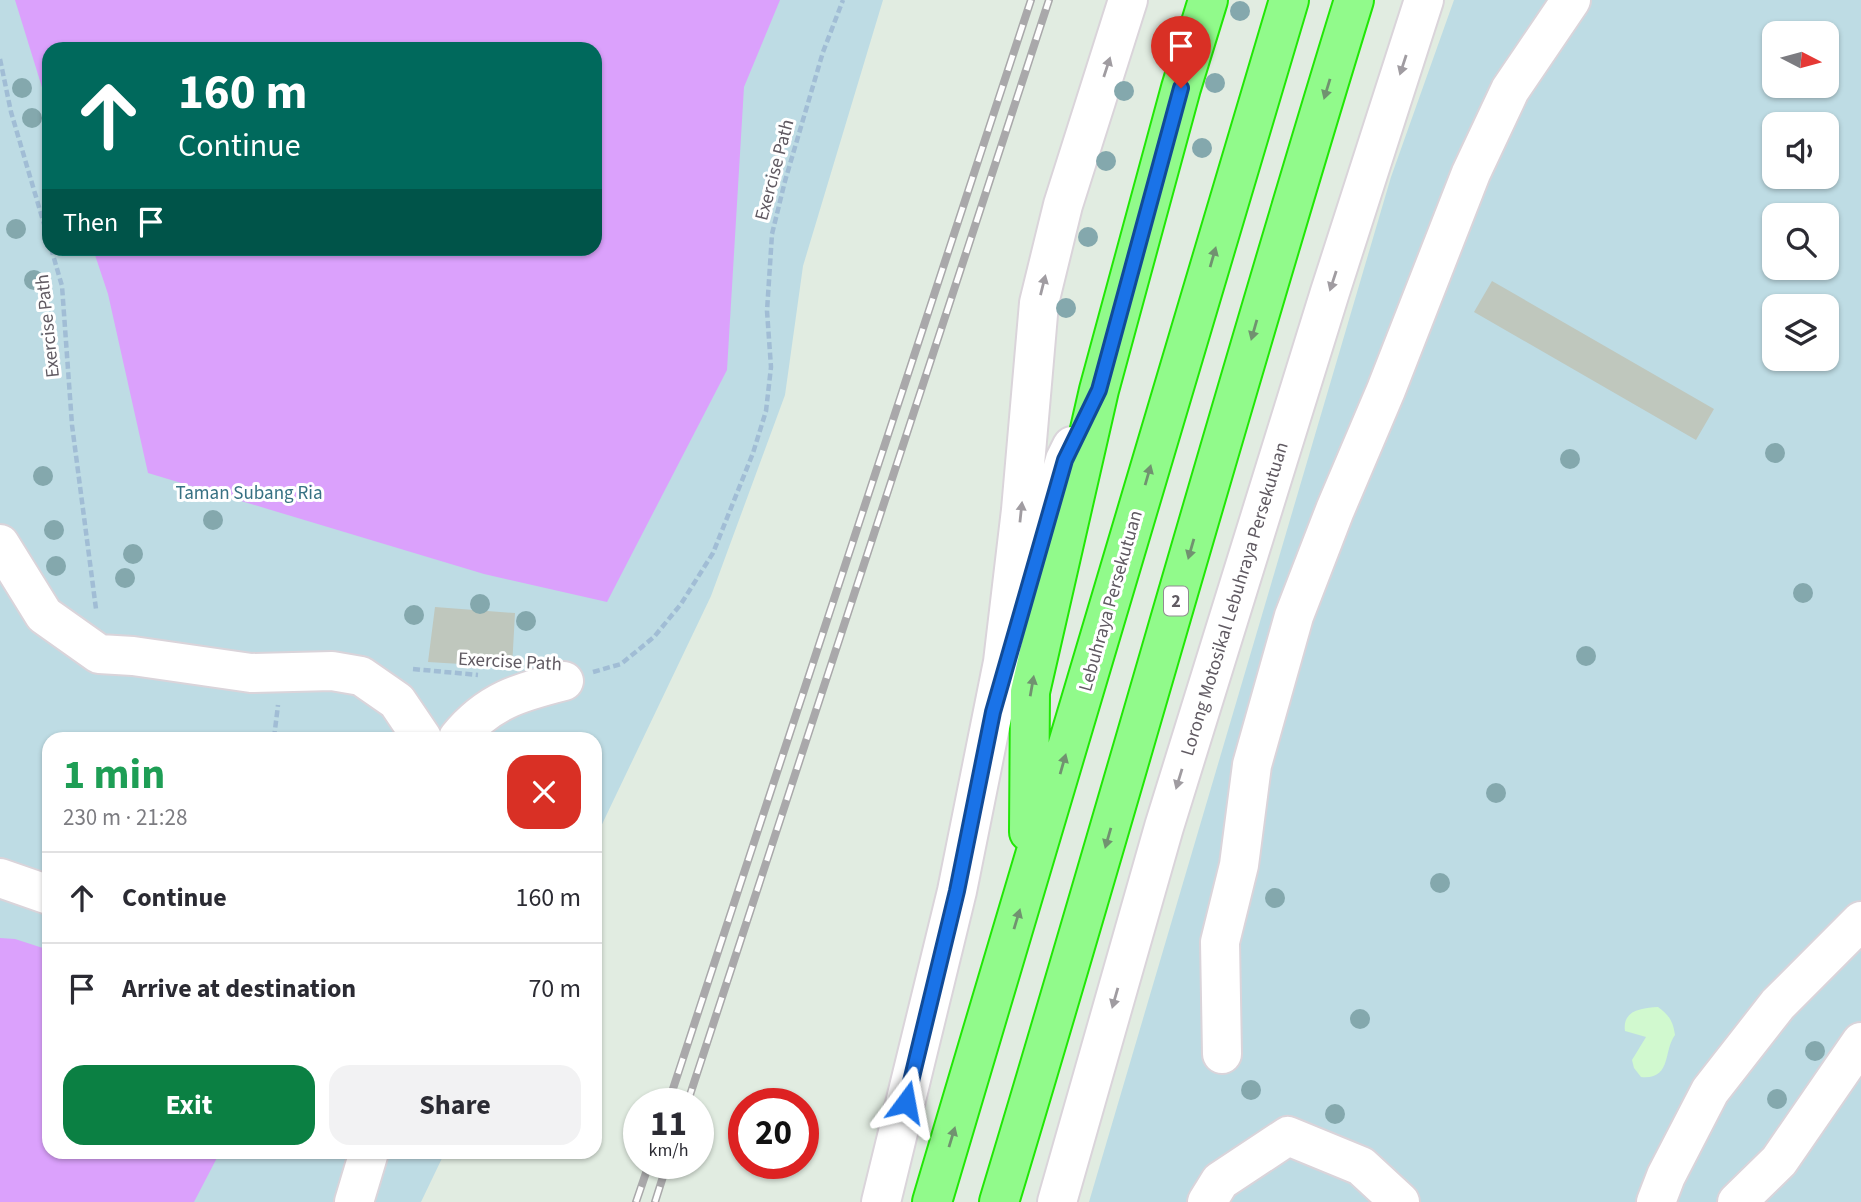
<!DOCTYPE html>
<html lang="en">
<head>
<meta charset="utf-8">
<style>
	:root { --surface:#fff; --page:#f2f2f3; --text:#2b2b33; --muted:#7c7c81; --line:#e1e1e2; --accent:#0b8043 }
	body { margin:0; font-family:"Source Sans 3",sans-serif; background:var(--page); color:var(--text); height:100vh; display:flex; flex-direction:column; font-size:26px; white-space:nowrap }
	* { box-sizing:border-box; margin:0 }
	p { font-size:23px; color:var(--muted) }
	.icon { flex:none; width:38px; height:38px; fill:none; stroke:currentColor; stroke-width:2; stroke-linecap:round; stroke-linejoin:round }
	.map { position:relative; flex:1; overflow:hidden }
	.sheet { position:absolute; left:42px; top:732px; width:560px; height:427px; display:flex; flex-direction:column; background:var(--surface); border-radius:21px; box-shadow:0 2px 5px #0004 }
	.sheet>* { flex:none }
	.banner { position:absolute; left:42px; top:42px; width:560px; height:214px; border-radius:21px; box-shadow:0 2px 5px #0004; background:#00695c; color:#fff; overflow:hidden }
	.needle { width:46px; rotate:96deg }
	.tools { position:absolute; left:1762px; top:21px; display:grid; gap:14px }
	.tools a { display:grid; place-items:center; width:77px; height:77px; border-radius:14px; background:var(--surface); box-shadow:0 2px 5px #0004; font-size:35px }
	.speed { position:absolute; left:623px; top:1088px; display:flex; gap:14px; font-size:35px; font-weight:700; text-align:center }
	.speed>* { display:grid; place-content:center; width:91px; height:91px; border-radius:50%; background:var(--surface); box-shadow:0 2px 5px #0004; line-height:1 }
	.speed small { font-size:18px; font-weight:400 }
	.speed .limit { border:10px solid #d22; background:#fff; color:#111 }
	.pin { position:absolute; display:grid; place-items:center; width:60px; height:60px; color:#fff; margin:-72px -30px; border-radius:50% 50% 50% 0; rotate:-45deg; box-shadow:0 0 7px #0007 }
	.pin .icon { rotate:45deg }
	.me { position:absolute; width:77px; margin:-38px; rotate:13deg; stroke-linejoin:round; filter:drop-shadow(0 0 5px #0008) }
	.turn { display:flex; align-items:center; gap:24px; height:147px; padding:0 21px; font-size:32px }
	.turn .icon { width:91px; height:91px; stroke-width:2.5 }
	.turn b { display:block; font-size:49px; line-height:60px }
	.then { display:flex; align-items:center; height:66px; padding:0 21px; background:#0003; gap:14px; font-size:26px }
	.round { display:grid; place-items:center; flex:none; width:74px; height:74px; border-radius:21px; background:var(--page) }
	.headline { display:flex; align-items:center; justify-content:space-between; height:119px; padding:0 21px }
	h1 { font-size:42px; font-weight:700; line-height:52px; color:#1e9e55 }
	.cta { display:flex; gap:14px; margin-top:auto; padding:14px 21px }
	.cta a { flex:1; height:80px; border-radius:21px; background:var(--accent); color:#fff; font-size:28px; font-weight:700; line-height:80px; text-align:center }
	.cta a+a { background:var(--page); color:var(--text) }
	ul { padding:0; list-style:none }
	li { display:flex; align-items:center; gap:21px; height:91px; padding:0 21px; border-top:2px solid var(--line) }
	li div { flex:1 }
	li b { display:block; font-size:26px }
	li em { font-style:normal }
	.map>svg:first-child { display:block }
	.green { fill:#bedce4; fill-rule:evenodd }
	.sand { fill:#d1f9cf }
	.water { fill:#dba1fc }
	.building { fill:#bfc7bd }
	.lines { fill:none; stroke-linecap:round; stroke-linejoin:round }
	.minor-casing { stroke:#dad4da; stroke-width:42 }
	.highway-casing { stroke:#21e706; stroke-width:42 }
	.path { stroke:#a1bdd5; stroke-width:4.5; stroke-dasharray:7 3.5; stroke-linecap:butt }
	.minor { stroke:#fff; stroke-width:38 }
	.highway { stroke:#91fa8b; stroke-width:38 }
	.rail-casing { stroke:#a9a8aa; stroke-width:8 }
	.rail { stroke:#fff; stroke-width:5; stroke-dasharray:16; stroke-linecap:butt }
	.tree { fill:#84a8ad }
	.oneway { fill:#a09ca1 }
	.oneway2 { fill:#719270 }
	.route-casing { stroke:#114b97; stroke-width:18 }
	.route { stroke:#1a73e8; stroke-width:12 }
	.labels { text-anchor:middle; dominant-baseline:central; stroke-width:6; stroke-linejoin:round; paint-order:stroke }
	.shield { fill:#fff; stroke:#908c91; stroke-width:2 }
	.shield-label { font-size:18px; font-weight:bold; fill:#605a62 }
	.street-label { font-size:19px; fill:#605a62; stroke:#fff }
	.park-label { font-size:19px; fill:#377183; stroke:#fff }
</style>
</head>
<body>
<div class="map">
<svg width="1861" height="1202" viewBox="0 0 1861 1202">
	<rect width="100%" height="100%" fill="#e1ece1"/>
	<!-- green -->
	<path class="green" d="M0,0H883L803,266L785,395L711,596L595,839V738H49V1152H445L421,1202H0ZM49,49H595V248H49Z
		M1454,0H1861V1202H1089L1391,177ZM1774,33H1827V86H1774ZM1774,124H1827V177H1774ZM1774,215H1827V268H1774ZM1774,306H1827V359H1774Z"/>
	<!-- sand -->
	<path class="sand" d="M1658,1007C1669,1015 1673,1021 1675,1035C1663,1051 1672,1080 1641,1077L1634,1068L1632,1060L1646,1037L1625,1031C1622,1010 1642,1008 1658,1007Z"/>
	<!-- water -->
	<path class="water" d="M15,0H780L744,87L727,370L607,602L484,574L148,473L108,294L93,249L595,248V49H49V110Z
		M0,938L15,939L49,950V1152H220L194,1202H0Z"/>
	<!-- building -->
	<path class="building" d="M1492,281L1714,409L1696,440L1474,312Z
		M435,607L515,613L512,667L428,662Z"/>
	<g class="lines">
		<defs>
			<path id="minor" d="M0,544L44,615L99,654L133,656L251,673L332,671L361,676L397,701L422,738
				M1032,576L1065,460L1072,446
				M458,738C488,701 520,692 564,681
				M0,878L49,895
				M1222,1054L1220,942L1239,865L1252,765L1294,616L1335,510L1386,390L1471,173L1510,90L1571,0
				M354,1202L369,1152
				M881,1202L957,891L1003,662L1021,510L1039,303L1063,205L1128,0
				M1057,1202L1164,827L1330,292L1424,0
				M1207,1202L1220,1181L1288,1136L1361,1166L1400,1202
				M1656,1202L1666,1176L1710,1091L1778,1004L1861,921
				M1737,1202L1779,1161L1861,1042"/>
			<path id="highway" d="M1029,832L1030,692L1099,390L1181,88L1208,0
				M932,1202L1289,0
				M999,1202C1120,802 1231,399 1354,0"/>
		</defs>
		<!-- minor casing -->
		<use href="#minor" class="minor-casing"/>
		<!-- highway casing -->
		<use href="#highway" class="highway-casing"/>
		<!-- path -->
		<path class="path" d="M0,59L11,112L49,241
			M51,248L62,286L72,425L96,609
			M413,669L478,675
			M593,672L621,664L654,637L681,604L713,553L753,453L766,411L771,367L767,311L772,234L785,181L823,52L843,0
			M274,738L278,705"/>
		<!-- minor -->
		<use href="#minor" class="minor"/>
		<!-- highway -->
		<use href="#highway" class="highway"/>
		<defs>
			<path id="rail" d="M668,1104L1031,0
				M687,1104L1049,0
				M636,1202L649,1164
				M655,1202L667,1164"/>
		</defs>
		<!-- rail casing -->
		<use href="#rail" class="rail-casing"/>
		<!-- rail -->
		<use href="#rail" class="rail"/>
	</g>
	<!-- trees -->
	<g class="tree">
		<circle cx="1240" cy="11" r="10"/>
		<circle cx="1215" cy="83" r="10"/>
		<circle cx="22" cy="88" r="10"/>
		<circle cx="1124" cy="91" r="10"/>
		<circle cx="32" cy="118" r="10"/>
		<circle cx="1202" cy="148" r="10"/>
		<circle cx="1106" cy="161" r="10"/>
		<circle cx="16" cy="229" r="10"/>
		<circle cx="1088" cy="237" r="10"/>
		<circle cx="34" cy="280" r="10"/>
		<circle cx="1066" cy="308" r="10"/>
		<circle cx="1775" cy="453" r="10"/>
		<circle cx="1570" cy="459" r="10"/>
		<circle cx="43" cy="476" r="10"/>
		<circle cx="213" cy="520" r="10"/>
		<circle cx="54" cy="530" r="10"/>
		<circle cx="133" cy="554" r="10"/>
		<circle cx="56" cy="566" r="10"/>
		<circle cx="125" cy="578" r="10"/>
		<circle cx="1803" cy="593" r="10"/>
		<circle cx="480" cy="604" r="10"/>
		<circle cx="414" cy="615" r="10"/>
		<circle cx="526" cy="621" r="10"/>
		<circle cx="1586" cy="656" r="10"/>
		<circle cx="1496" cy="793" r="10"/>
		<circle cx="1440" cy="883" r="10"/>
		<circle cx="1275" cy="898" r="10"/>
		<circle cx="1360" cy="1019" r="10"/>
		<circle cx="1815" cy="1051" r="10"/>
		<circle cx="1251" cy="1090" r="10"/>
		<circle cx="1777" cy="1099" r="10"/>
		<circle cx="1335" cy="1114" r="10"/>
	</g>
	<!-- one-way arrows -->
	<defs><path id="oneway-solid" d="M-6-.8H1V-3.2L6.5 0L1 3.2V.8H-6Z" transform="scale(1.75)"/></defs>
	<g class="oneway">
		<use href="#oneway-solid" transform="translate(1403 65) rotate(108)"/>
		<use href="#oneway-solid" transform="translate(1107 67) rotate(-72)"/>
		<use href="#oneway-solid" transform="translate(1333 281) rotate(108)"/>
		<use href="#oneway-solid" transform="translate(1043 285) rotate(-76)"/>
		<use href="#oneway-solid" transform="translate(1021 512) rotate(-84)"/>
		<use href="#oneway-solid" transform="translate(1179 779) rotate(107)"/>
		<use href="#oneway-solid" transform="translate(1115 998) rotate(106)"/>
	</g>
	<g class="oneway2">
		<use href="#oneway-solid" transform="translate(1327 89) rotate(107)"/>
		<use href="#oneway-solid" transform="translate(1213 257) rotate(-74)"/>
		<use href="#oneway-solid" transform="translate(1254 330) rotate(106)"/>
		<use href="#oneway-solid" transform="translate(1148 475) rotate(-74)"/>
		<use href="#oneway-solid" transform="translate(1191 549) rotate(106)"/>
		<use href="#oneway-solid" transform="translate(1032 686) rotate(-80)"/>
		<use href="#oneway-solid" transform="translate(1063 764) rotate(-74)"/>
		<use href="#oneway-solid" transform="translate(1108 838) rotate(106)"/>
		<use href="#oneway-solid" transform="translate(1017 919) rotate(-73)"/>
		<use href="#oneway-solid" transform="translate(952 1137) rotate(-73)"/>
	</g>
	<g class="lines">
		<defs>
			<path id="route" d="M906,1102L957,891L993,712L1065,460L1099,390L1181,88"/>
		</defs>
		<!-- route casing -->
		<use href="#route" class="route-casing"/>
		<!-- route -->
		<use href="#route" class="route"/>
	</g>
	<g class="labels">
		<!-- shield labels -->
		<rect class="shield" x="1164" y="586.5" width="24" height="29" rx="5"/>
		<g class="shield-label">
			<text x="1176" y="601">2</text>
		</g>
		<!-- street labels -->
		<g class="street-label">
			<text transform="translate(775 170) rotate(-75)">Exercise Path</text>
			<text transform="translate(48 326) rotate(-96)">Exercise Path</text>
			<text transform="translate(1235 599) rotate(-73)">Lorong Motosikal Lebuhraya Persekutuan</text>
			<text transform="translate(1111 601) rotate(-74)">Lebuhraya Persekutuan</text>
			<text transform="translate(510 662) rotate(3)">Exercise Path</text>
		</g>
		<!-- park labels -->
		<g class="park-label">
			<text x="249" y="493">Taman Subang Ria</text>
		</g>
	</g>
</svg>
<div class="tools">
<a><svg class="needle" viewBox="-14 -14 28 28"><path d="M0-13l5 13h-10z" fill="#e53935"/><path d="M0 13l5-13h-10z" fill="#7c7c81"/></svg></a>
<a><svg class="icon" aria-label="sound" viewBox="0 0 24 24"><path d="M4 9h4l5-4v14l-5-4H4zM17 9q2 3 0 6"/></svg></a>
<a><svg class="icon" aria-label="search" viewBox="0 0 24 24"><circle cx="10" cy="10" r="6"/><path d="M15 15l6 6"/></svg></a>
<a><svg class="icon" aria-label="layers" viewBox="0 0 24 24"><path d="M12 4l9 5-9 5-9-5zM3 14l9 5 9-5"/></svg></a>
</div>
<div class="speed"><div>11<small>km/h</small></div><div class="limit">20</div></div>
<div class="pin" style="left:1181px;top:88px;background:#d93025"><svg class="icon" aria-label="arrive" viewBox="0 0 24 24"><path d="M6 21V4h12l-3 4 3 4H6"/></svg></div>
<svg class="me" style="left:906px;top:1102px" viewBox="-20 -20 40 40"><path d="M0-17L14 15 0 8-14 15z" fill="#1a73e8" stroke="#fff" stroke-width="4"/></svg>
<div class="banner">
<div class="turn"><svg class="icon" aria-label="ahead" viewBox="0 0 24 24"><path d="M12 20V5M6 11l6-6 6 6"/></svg><div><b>160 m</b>Continue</div></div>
<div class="then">Then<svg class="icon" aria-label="arrive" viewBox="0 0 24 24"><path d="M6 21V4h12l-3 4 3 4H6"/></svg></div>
</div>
<section class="sheet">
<div class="headline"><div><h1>1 min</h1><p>230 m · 21:28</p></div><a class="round" style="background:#d93025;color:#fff"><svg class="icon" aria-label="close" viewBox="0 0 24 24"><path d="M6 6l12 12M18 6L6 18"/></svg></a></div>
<ul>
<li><svg class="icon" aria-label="ahead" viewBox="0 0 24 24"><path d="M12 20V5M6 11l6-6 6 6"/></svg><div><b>Continue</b></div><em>160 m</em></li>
<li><svg class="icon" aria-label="arrive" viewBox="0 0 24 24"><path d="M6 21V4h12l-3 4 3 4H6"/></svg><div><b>Arrive at destination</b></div><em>70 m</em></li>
</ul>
<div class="cta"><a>Exit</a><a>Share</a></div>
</section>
</div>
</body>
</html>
